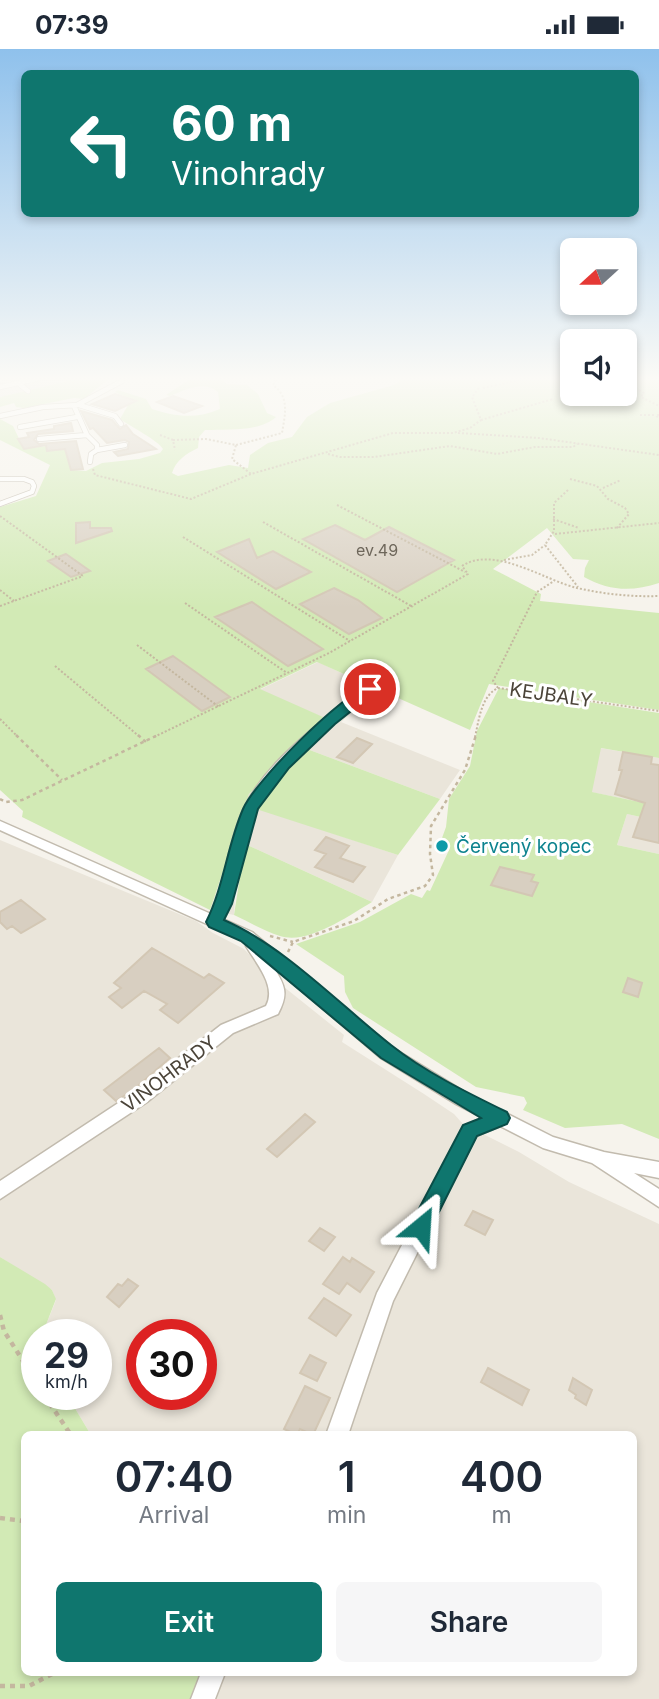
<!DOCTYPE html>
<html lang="en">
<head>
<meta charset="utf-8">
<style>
	:root { --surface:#fff; --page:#f6f6f7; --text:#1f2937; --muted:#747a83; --accent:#0f766e }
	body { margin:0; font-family:Inter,sans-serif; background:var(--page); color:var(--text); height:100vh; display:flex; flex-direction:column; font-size:26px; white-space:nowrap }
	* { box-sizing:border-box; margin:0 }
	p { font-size:23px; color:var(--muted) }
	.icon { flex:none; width:38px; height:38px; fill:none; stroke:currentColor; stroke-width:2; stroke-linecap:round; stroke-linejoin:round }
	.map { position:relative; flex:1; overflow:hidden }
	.panel { position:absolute; left:21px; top:1382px; width:616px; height:245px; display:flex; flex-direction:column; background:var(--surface); border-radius:10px; box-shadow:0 4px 10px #0003 }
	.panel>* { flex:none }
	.top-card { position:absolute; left:21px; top:21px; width:618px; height:147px; border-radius:10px; box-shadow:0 4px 10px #0003; background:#0f766e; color:#fff; overflow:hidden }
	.needle { width:46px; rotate:249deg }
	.tools { position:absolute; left:560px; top:189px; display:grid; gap:14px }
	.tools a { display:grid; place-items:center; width:77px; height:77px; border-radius:10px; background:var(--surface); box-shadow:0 4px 10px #0003; font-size:35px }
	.speed { position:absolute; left:21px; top:1270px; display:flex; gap:14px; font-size:35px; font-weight:700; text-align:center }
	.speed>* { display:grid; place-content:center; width:91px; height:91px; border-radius:50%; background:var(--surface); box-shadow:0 4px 10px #0003; line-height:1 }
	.speed small { font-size:18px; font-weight:400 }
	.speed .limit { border:10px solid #d22; background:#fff; color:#111 }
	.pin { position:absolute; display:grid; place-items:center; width:60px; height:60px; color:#fff; margin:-30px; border:4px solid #fff; border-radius:50%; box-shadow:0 2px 7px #0007 }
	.me { position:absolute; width:77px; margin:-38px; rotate:27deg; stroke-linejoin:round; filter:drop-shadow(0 0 5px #0008) }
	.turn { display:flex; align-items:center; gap:24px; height:147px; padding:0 35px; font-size:32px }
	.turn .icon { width:91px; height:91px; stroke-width:2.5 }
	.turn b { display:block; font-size:49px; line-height:60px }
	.eta { display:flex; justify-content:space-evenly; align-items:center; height:119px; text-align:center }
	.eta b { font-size:42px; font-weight:600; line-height:49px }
	.button { display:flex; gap:14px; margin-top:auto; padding:14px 35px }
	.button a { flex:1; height:80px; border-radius:10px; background:var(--accent); color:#fff; font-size:28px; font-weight:600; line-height:80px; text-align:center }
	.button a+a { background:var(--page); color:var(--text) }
	.status { display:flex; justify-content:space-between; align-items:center; height:49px; padding:0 35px; background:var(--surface); direction:ltr }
	.status svg { height:19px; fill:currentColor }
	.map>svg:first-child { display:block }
	.residential { fill:#eae5da; fill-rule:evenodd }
	.industrial { fill:#e6e2dd }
	.green { fill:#d2eab5 }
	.building { fill:#d8cfc1; stroke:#d3c7b4; stroke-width:2 }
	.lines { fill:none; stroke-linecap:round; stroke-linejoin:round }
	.lane-casing { stroke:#c2bbae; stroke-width:6 }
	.street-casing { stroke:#c2bbae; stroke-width:3 }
	.path-far2 { stroke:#c4b79f; stroke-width:2; stroke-dasharray:2 2; stroke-linecap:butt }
	.path-far1 { stroke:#c4b79f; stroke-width:2.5; stroke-dasharray:3.5 3.5; stroke-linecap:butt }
	.path { stroke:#c4b79f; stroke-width:4.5; stroke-dasharray:5 5; stroke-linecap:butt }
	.lane { stroke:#fff; stroke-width:4.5 }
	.street { fill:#fff; fill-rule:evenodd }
	.route { fill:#0f766e; stroke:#0a4d48; stroke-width:2 }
	.culture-dot { fill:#0f9aa8; stroke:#fff; stroke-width:2.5 }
	.labels { text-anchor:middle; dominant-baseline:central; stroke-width:6; stroke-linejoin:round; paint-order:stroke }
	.number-label { font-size:16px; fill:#6e675b }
	.street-label { font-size:19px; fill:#4b4439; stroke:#fff }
	.culture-label { font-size:19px; fill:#0d838f; stroke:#fff; text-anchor:start }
</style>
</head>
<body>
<div class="status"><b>07:39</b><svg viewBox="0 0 49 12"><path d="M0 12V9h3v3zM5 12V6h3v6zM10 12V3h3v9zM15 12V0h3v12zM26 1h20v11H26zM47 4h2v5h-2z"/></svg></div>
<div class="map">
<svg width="659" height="1650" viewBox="0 0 659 1650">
	<rect width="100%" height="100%" fill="#f6f3ec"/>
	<!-- residential -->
	<path class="residential" d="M318,613L378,641L341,673L460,721L440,750L307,700L292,715L257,759L398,806L372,853L245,795L235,846L234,866L210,861L249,745L269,722L321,672L322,668L259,641Z
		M600,699L659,709V757L591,743Z
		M627,765L659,772V805L617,796Z
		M0,791L196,872L213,884L244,900L269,926L344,986L342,993L424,1045L454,1065L463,1075L519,1103L569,1133L659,1175V1650H197L207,1624H634V1386H91L67,1346H96V1286H42L56,1251L52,1241L0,1208ZM142,1286H201V1346H142Z"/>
	<!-- industrial -->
	<path class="industrial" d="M17,328H84L0,348V332Z"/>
	<!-- green -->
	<path class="green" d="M84,328H111L84,350L74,349L24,359L16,358L14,354L0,358V348Z
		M193,328H217L227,335L247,336L258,345L267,364L276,368C260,383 227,380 205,381L199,388L198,399C186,405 176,411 172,424L178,427L229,416L248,419L250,406L268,394L292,388L307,368L330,354L394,336L406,328H461L479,332L489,328H572V345H625V328H659V534C632,543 609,542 584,528L585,519L589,511L573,510L547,479L493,520L541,545L540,552L659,564V661L489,635L470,681L317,613L260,640L323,668L249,745L210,861L22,768L23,762L0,741V458L36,447L50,416L0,391V370L13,377L24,400L46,397L47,402L66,400L71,421L86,422L102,414L139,410L160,404L163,400C159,392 130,377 120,370L131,351L115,343L118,341L146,350L152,360C176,368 197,370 220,360L218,343C203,331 186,341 170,347L166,346Z
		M499,639L659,664V709L601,699L592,743L659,757V772L627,765L617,796L659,805V1090L622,1075L565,1079L523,1061L527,1054L524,1048L476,1038L353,959L345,943L344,927L296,895L360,873L411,845L422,849L427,841L430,842L449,801L446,790L442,789L446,778L449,750L470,717L477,682Z
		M307,700L440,750L398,806L256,760L292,715Z
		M245,795L372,853C348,867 308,896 280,887C264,882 249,873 234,866Z
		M0,1208L45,1235L52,1241L56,1250L42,1286H37V1346H67L91,1386H24V1624H207L197,1650H0Z"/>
	<!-- building -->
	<path class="building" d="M115,345L136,352L115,362L92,355Z
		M173,347L202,357L184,364L157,353Z
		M81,362L112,371L120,380L126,376L133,385L156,400L118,407L114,403L128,400L129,393L125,391L107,394L93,379L90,380Z
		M71,374L73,382L38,385L34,391L39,395L76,392L83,420L71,421L65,400L47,402L46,396L24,400L18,390L29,388L27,384L54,380V377Z
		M90,473V479H111L112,482L76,494V474Z
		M335,476L365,491L389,478L454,511L397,543L303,490Z
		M249,490L257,509L273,502L311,523L276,540L217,503Z
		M66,505L90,522L71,528L48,512Z
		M334,539L358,551L382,569L349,585L300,555Z
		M252,553L268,564L323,600L288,617L215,568Z
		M173,607L197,624L230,648L202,662L146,620Z
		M357,689L372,695L353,714L337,708Z
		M623,703L652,708L651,715L659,716V794L633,788L645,754L615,745L622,721H619Z
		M326,788L349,797L340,809L365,818L353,833L315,818L326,805L315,801Z
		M500,818L534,826L531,832L538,834L532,847L491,836Z
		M21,851L45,870L21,884L12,877L7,880L0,873V863Z
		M152,899L204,929L209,925L224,934L178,974L160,961L167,955L144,942L122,959L109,948L121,939L114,934Z
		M628,929L642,934L638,948L623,943Z
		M159,999L170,1009L133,1041L116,1052L104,1041Z
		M305,1065L315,1073L277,1108L267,1100Z
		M473,1162L493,1171L485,1186L465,1176Z
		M320,1179L335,1188L324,1202L309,1192Z
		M343,1208L350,1213L352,1209L374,1223L360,1243L347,1234L339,1245L323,1235Z
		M128,1230L138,1237L119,1258L107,1248L118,1235L122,1237Z
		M324,1249L351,1266L336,1287L309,1269Z
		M310,1306L326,1314L317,1332L300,1324Z
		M488,1319L529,1341L522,1356L481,1333Z
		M573,1329L592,1341L586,1356L575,1349L576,1346L569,1341Z
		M305,1337L330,1349L313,1386L300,1380L297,1386L284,1380Z"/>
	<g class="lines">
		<defs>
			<path id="lane" d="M476,328H481
				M18,334L28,342
				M0,338L44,328
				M79,356L115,367L121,375
				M74,357L87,386L97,396V401L91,405L90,413
				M0,367L43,358L77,356L122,332
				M20,378L77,368
				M39,390L87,386
				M97,401L125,396
				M0,430H24L32,433L34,437L32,443L0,455"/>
			<path id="street" d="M370,636L374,638V642C334,674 277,714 257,761C241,796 238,835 223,870L252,883L393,999L468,1045L553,1088L604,1103L659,1113V1129L634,1124L659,1140V1158L592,1114L543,1099L500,1077L476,1087L393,1252L348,1386H326L377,1244L464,1077L483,1069L456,1055L381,1009L273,917C285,937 289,944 278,965L233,984L147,1053L0,1150V1132L135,1043L221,976L266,957C277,937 256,914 246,897L247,895L242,891L0,781V772L211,865C226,832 228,794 243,761C260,725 292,697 322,672C336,661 353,642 370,636Z
				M201,1624H225L215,1650H191Z"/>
		</defs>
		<!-- lane casing -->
		<use href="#lane" class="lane-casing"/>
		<!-- street casing -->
		<use href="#street" class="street-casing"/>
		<!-- path-far2 -->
		<path class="path-far2" d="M625,333L644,344L641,348L659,357
			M479,339L472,348L481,371L553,350
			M483,339L534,328
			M640,366H656
			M659,366H656L659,370
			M458,384L539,389L659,406
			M160,386L173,391L175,401
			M173,391L206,390L236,396L232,410L251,425
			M236,396L282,384C285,366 290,348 273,336L277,328
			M328,405L340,408H374L450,397L497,405L535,398H573L577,395
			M93,420L95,426L191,450L251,425L393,384H453L470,379L481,371
			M570,430L597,437L608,450L625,459L629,465L616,480
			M603,439L621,431
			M568,441L554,454V482L545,496L578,538
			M337,456L465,523
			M0,467L83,527
			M553,470L579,479
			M263,473L413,558
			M555,485L659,474
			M183,488L350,592
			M504,511L532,506L545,496
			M0,541L14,552
			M185,554L287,624
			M0,557L83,527
			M137,596L219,658
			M55,617L140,688
			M498,639L493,632L537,543L554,532
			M0,670L18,688
			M154,688L329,604L468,525L462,517C494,496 544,531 577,539C604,545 631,548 659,547
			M475,688C479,671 481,647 498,639L659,662"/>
		<!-- path-far1 -->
		<path class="path-far1" d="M16,686L62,731
			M138,686L146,693
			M0,750L6,753L22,751L158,686
			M270,887L293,893
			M288,903L293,893L354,872L388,850L425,837L433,826L430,805L431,777L465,721L476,686"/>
		<!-- path -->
		<path class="path" d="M0,1266L4,1282L37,1334
			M44,1346L71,1386
			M0,1469L24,1472
			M0,1637H29L54,1624"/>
		<!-- lane -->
		<use href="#lane" class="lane"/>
		<!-- street -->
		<use href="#street" class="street"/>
	</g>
	<!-- sky -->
	<linearGradient id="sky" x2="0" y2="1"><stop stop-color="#8fc1ec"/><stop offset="0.59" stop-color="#fbfaf6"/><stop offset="1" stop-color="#fbfaf6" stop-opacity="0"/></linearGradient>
	<rect width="659" height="559" fill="url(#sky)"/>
	<!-- route -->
	<path class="route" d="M370,636L377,640L375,643L335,675L289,719L258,760L232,855L224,871C284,897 339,955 391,996C425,1023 468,1044 507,1063L510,1069L507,1075L477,1087L428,1185L421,1188L413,1185L410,1178L413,1171L463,1076L481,1069L381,1009L241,892L209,878L206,873C224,837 227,797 243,760C255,732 342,645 370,636Z"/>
	<!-- markers -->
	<circle class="culture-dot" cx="442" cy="797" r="7"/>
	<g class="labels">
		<!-- number labels -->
		<g class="number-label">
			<text x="377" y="501">ev.49</text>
		</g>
		<!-- street labels -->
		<g class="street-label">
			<text transform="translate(551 646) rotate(8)">KEJBALY</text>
			<text transform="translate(169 1025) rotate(-37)">VINOHRADY</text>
		</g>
		<!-- culture labels -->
		<g class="culture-label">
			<text x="456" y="797">Červený kopec</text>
		</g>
	</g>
</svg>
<div class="tools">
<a><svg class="needle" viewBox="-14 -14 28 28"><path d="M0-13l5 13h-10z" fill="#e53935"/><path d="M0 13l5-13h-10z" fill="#747a83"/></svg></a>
<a><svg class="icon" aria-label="sound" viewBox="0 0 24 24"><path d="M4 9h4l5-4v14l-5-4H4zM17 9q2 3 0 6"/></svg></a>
</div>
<div class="speed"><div>29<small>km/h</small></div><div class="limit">30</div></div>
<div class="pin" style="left:370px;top:640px;background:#d93025"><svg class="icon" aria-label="arrive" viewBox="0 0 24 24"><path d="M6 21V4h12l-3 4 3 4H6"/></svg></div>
<svg class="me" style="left:421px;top:1178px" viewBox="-20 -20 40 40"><path d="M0-17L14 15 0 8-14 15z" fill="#0f766e" stroke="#fff" stroke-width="4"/></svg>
<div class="top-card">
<div class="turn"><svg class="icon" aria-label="left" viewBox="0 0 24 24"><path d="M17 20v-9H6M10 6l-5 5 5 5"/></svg><div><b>60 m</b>Vinohrady</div></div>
</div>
<section class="panel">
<div class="eta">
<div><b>07:40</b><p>Arrival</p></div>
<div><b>1</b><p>min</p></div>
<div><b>400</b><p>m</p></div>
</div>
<div class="button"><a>Exit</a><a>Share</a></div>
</section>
</div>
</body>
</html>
